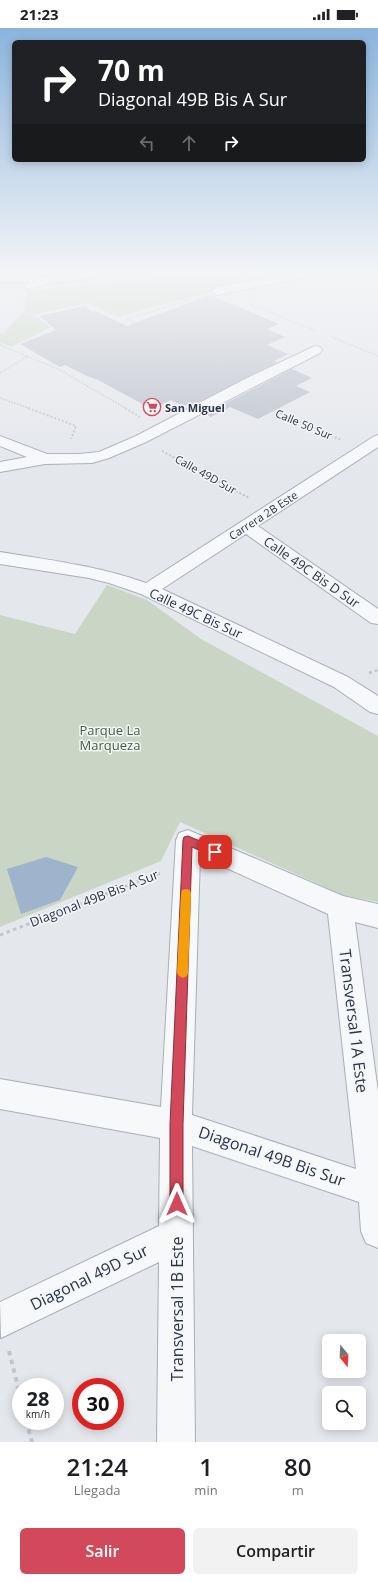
<!DOCTYPE html>
<html lang="es">
<head>
<meta charset="utf-8">
<style>
	:root { --surface:#fff; --page:#f2f2f2; --text:#202124; --muted:#757577; --accent:#d1495b }
	body { margin:0; font-family:"Open Sans",sans-serif; background:var(--page); color:var(--text); height:100vh; display:flex; flex-direction:column; font-size:15px; white-space:nowrap }
	* { box-sizing:border-box; margin:0 }
	p { font-size:13px; color:var(--muted) }
	.icon { flex:none; width:22px; height:22px; fill:none; stroke:currentColor; stroke-width:2; stroke-linecap:round; stroke-linejoin:round }
	.map { position:relative; height:1414px; overflow:hidden }
	.sheet { display:flex; flex-direction:column; background:var(--surface); flex:1 }
	.sheet>* { flex:none }
	.banner { position:absolute; left:12px; top:12px; width:354px; height:122px; border-radius:6px; box-shadow:0 2px 10px #0003; background:#202124; color:#fff; overflow:hidden }
	.needle { width:26px; rotate:162deg }
	.fabs { position:absolute; left:322px; top:1306px; display:grid; gap:8px }
	.fabs a { display:grid; place-items:center; width:44px; height:44px; border-radius:6px; background:var(--surface); box-shadow:0 2px 10px #0003; font-size:20px }
	.speed { position:absolute; left:12px; top:1350px; display:flex; gap:8px; font-size:20px; font-weight:700; text-align:center }
	.speed>* { display:grid; place-content:center; width:52px; height:52px; border-radius:50%; background:var(--surface); box-shadow:0 2px 10px #0003; line-height:1 }
	.speed small { font-size:10px; font-weight:400 }
	.speed .limit { border:6px solid #d22; background:#fff; color:#111 }
	.pin { position:absolute; display:grid; place-items:center; width:34px; height:34px; color:#fff; margin:-17px; border-radius:8px; box-shadow:0 2px 6px #0006 }
	.me { position:absolute; width:44px; margin:-22px; rotate:0deg; stroke-linejoin:round; filter:drop-shadow(0 0 3px #0008) }
	.turn { display:flex; align-items:center; gap:14px; height:84px; padding:0 20px; font-size:18px }
	.turn .icon { width:52px; height:52px; stroke-width:2.5 }
	.turn b { display:block; font-size:28px; line-height:34px }
	.lanes { display:flex; align-items:center; height:38px; padding:0 20px; background:#0003; justify-content:center; gap:20px; direction:ltr }
	.lanes .off { opacity:.35 }
	.eta { display:flex; justify-content:space-evenly; align-items:center; height:68px; text-align:center }
	.eta b { font-size:24px; font-weight:600; line-height:28px }
	.primary-button { display:flex; gap:8px; margin-top:auto; padding:8px 20px }
	.primary-button a { flex:1; height:46px; border-radius:6px; background:var(--accent); color:#fff; font-size:16px; font-weight:600; line-height:46px; text-align:center }
	.primary-button a+a { background:var(--page); color:var(--text) }
	.status { display:flex; justify-content:space-between; align-items:center; height:28px; padding:0 20px; background:var(--surface); direction:ltr }
	.status svg { height:11px; fill:currentColor }
	.map>svg:first-child { display:block }
	.green { fill:#c9d6c5 }
	.water { fill:#9fb4cc }
	.building { fill:#bbc0ca }
	.lines { fill:none; stroke-linecap:round; stroke-linejoin:round }
	.pedestrian-casing { stroke:#a9aeb7; stroke-width:2 }
	.minor-casing { stroke:#a9aeb7; stroke-width:2 }
	.path-far4 { stroke:#c2c5cb; stroke-width:1.5; stroke-dasharray:1.5 1.5; stroke-linecap:butt }
	.path-far3 { stroke:#c2c5cb; stroke-width:2; stroke-dasharray:2 2; stroke-linecap:butt }
	.path-far2 { stroke:#c2c5cb; stroke-width:2.5; stroke-dasharray:3 3; stroke-linecap:butt }
	.path-far1 { stroke:#c2c5cb; stroke-width:3; stroke-dasharray:3.5 3.5; stroke-linecap:butt }
	.path { stroke:#c2c5cb; stroke-width:4; stroke-dasharray:4.5 4.5; stroke-linecap:butt }
	.pedestrian { fill:#f7f8fa; fill-rule:evenodd }
	.minor { fill:#f7f8fa; fill-rule:evenodd }
	.route { fill:#d1495b; stroke:#882f3b }
	.slow { fill:#f59e0b }
	.labels { text-anchor:middle; dominant-baseline:central; stroke-width:3; stroke-linejoin:round; paint-order:stroke }
	.far-poi-label { font-size:11px; font-weight:bold; fill:#2b3445; stroke:#f4f6f9; text-anchor:start }
	.far-street-label { font-size:11px; fill:#2b3445; stroke:#f4f6f9 }
	.street-label { font-size:13px; fill:#2b3445; stroke:#f4f6f9 }
	.park-label { font-size:13px; fill:#3f6138; stroke:#f4f6f9 }
	.near-street-label { font-size:16px; fill:#2b3445; stroke:#f4f6f9 }
</style>
</head>
<body>
<div class="status"><b>21:23</b><svg viewBox="0 0 49 12"><path d="M0 12V9h3v3zM5 12V6h3v6zM10 12V3h3v9zM15 12V0h3v12zM26 1h20v11H26zM47 4h2v5h-2z"/></svg></div>
<div class="map">
<svg width="378" height="1414" viewBox="0 0 378 1414">
	<rect width="100%" height="100%" fill="#e4e7ec"/>
	<!-- green -->
	<path class="green" d="M0,246H135L133,248C89,255 45,261 0,256Z
		M290,246H334L245,262L217,263L166,275L119,289L87,275L33,287L51,299L11,319L0,314V305L4,306L26,281L27,263L176,247L258,250Z
		M107,557L147,572L201,611L378,708V874L343,867L180,794L161,833L0,899V587L75,606Z"/>
	<!-- water -->
	<path class="water" d="M46,829L78,839L60,872L21,886L7,841Z"/>
	<!-- building -->
	<path class="building" d="M210,267L279,296L267,301L285,309L267,317L288,326L274,333L277,334L191,378L188,376L182,378L171,372L152,381L98,352L87,348L65,337L60,339L20,316L56,302L40,288L85,278L92,284L95,283L127,298Z
		M292,341L312,350L296,358L310,364L258,391L230,379L211,389L205,386Z"/>
	<g class="lines">
		<defs>
			<path id="pedestrian" d="M48,249L52,250L54,252L52,254L30,261L26,260L24,258L26,256Z"/>
			<path id="minor" d="M68,246H102L96,249L48,255L0,253V247L48,249Z
				M289,246H313L307,249L217,267L213,265L211,263L213,261L217,259Z
				M315,318L320,319L322,322L320,325L146,414L109,430L92,435L45,436L0,444V434L27,429L0,418V408L47,426H79L99,424L136,408L247,350Z
				M378,407V419L258,498L378,581V596L371,595L246,506L162,561L348,649L378,668V686L370,684L334,659L141,566L109,555L89,550L0,536V524C50,532 98,538 146,555L373,409Z
				M188,802L343,868L378,876V900L355,894L378,1064V1220L366,1215L361,1203L359,1174L192,1118L195,1414H157L159,1234L1,1310L0,1274L159,1198L160,1110L0,1081V1051L161,1079L176,812L179,805ZM200,828L328,886L356,1141L192,1087Z"/>
		</defs>
		<!-- pedestrian casing -->
		<use href="#pedestrian" class="pedestrian-casing"/>
		<!-- minor casing -->
		<use href="#minor" class="minor-casing"/>
		<!-- path-far4 -->
		<path class="path-far4" d="M350,246L378,255
			M250,276L316,303
			M127,291L199,269
			M127,291L230,342
			M0,307L14,295L26,281L24,275
			M332,309L378,328
			M0,317L60,342L127,381
			M0,345L28,328
			M0,370L31,381
			M256,375L271,381"/>
		<!-- path-far3 -->
		<path class="path-far3" d="M28,380L76,398L71,411
			M125,380L140,389
			M269,380L341,412
			M162,423L249,470"/>
		<!-- path-far2 -->
		<path class="path-far2" d="M369,645L378,642"/>
		<!-- path-far1 -->
		<path class="path-far1" d="M0,907L160,845"/>
		<!-- path -->
		<path class="path" d="M9,1323L21,1371
			M26,1393L32,1414"/>
		<!-- pedestrian -->
		<use href="#pedestrian" class="pedestrian"/>
		<!-- minor -->
		<use href="#minor" class="minor"/>
	</g>
	<!-- sky -->
	<linearGradient id="sky" x2="0" y2="1"><stop stop-color="#8bb4dd"/><stop offset="0.55" stop-color="#f3f4f6"/><stop offset="1" stop-color="#f3f4f6" stop-opacity="0"/></linearGradient>
	<rect width="378" height="444" fill="url(#sky)"/>
	<!-- route -->
	<path class="route" d="M188,808L219,821L220,824L219,828L215,829L192,819L183,1096V1176L181,1180L177,1182L172,1180L170,1176V1096L183,812L184,809Z"/>
	<!-- slow -->
	<path class="slow" d="M186,861L190,862L191,866L188,945L187,948L183,950L179,948L177,945L181,866L182,862Z"/>
	<!-- icons -->
	<defs>
		<symbol id="supermarket-ring" viewBox="-11 -11 22 22"><circle r="9.5" fill="#f4f6f9" stroke="#d1495b" stroke-width="1.5"/><path d="M-6-5.5h2.5l.6 2H6L4.5 2H-2.5L-4.4-4H-6ZM-1.5 3.2a1.3 1.3 0 1 0 .1 0ZM3 3.2a1.3 1.3 0 1 0 .1 0Z" fill="#d1495b"/></symbol>
	</defs>
	<g fill-rule="evenodd">
		<use href="#supermarket-ring" x="142" y="369" width="20" height="20"/>
	</g>
	<g class="labels">
		<!-- far-poi labels -->
		<g class="far-poi-label">
			<text x="165" y="379">San Miguel</text>
		</g>
		<!-- far-street labels -->
		<g class="far-street-label">
			<text transform="translate(304 396) rotate(23)">Calle 50 Sur</text>
			<text transform="translate(206 446) rotate(29)">Calle 49D Sur</text>
			<text transform="translate(263 487) rotate(-33)">Carrera 2B Este</text>
		</g>
		<!-- street labels -->
		<g class="street-label">
			<text transform="translate(312 544) rotate(35)">Calle 49C Bis D Sur</text>
			<text transform="translate(196 585) rotate(25)">Calle 49C Bis Sur</text>
			<text transform="translate(94 870) rotate(-21)">Diagonal 49B Bis A Sur</text>
		</g>
		<!-- park labels -->
		<g class="park-label">
			<text x="110" y="702">Parque La<tspan x="110" dy="15">Marqueza</tspan></text>
		</g>
		<!-- near-street labels -->
		<g class="near-street-label">
			<text transform="translate(354 993) rotate(83)">Transversal 1A Este</text>
			<text transform="translate(272 1128) rotate(19)">Diagonal 49B Bis Sur</text>
			<text transform="translate(89 1249) rotate(-26)">Diagonal 49D Sur</text>
			<text transform="translate(177 1281) rotate(-90)">Transversal 1B Este</text>
		</g>
	</g>
</svg>
<div class="fabs">
<a><svg class="needle" viewBox="-14 -14 28 28"><path d="M0-13l5 13h-10z" fill="#e53935"/><path d="M0 13l5-13h-10z" fill="#757577"/></svg></a>
<a><svg class="icon" aria-label="search" viewBox="0 0 24 24"><circle cx="10" cy="10" r="6"/><path d="M15 15l6 6"/></svg></a>
</div>
<div class="speed"><div>28<small>km/h</small></div><div class="limit">30</div></div>
<div class="pin" style="left:215px;top:824px;background:#d93025"><svg class="icon" aria-label="arrive" viewBox="0 0 24 24"><path d="M6 21V4h12l-3 4 3 4H6"/></svg></div>
<svg class="me" style="left:177px;top:1176px" viewBox="-20 -20 40 40"><path d="M0-17L14 15 0 8-14 15z" fill="#d1495b" stroke="#fff" stroke-width="4"/></svg>
<div class="banner">
<div class="turn"><svg class="icon" aria-label="right" viewBox="0 0 24 24"><path d="M7 20v-9h11M14 6l5 5-5 5"/></svg><div><b>70 m</b>Diagonal 49B Bis A Sur</div></div>
<div class="lanes"><svg class="icon off" aria-label="left" viewBox="0 0 24 24"><path d="M17 20v-9H6M10 6l-5 5 5 5"/></svg><svg class="icon off" aria-label="ahead" viewBox="0 0 24 24"><path d="M12 20V5M6 11l6-6 6 6"/></svg><svg class="icon" aria-label="right" viewBox="0 0 24 24"><path d="M7 20v-9h11M14 6l5 5-5 5"/></svg></div>
</div>
</div>
<section class="sheet">
<div class="eta">
<div><b>21:24</b><p>Llegada</p></div>
<div><b>1</b><p>min</p></div>
<div><b>80</b><p>m</p></div>
</div>
<div class="primary-button"><a>Salir</a><a>Compartir</a></div>
</section>
</body>
</html>
